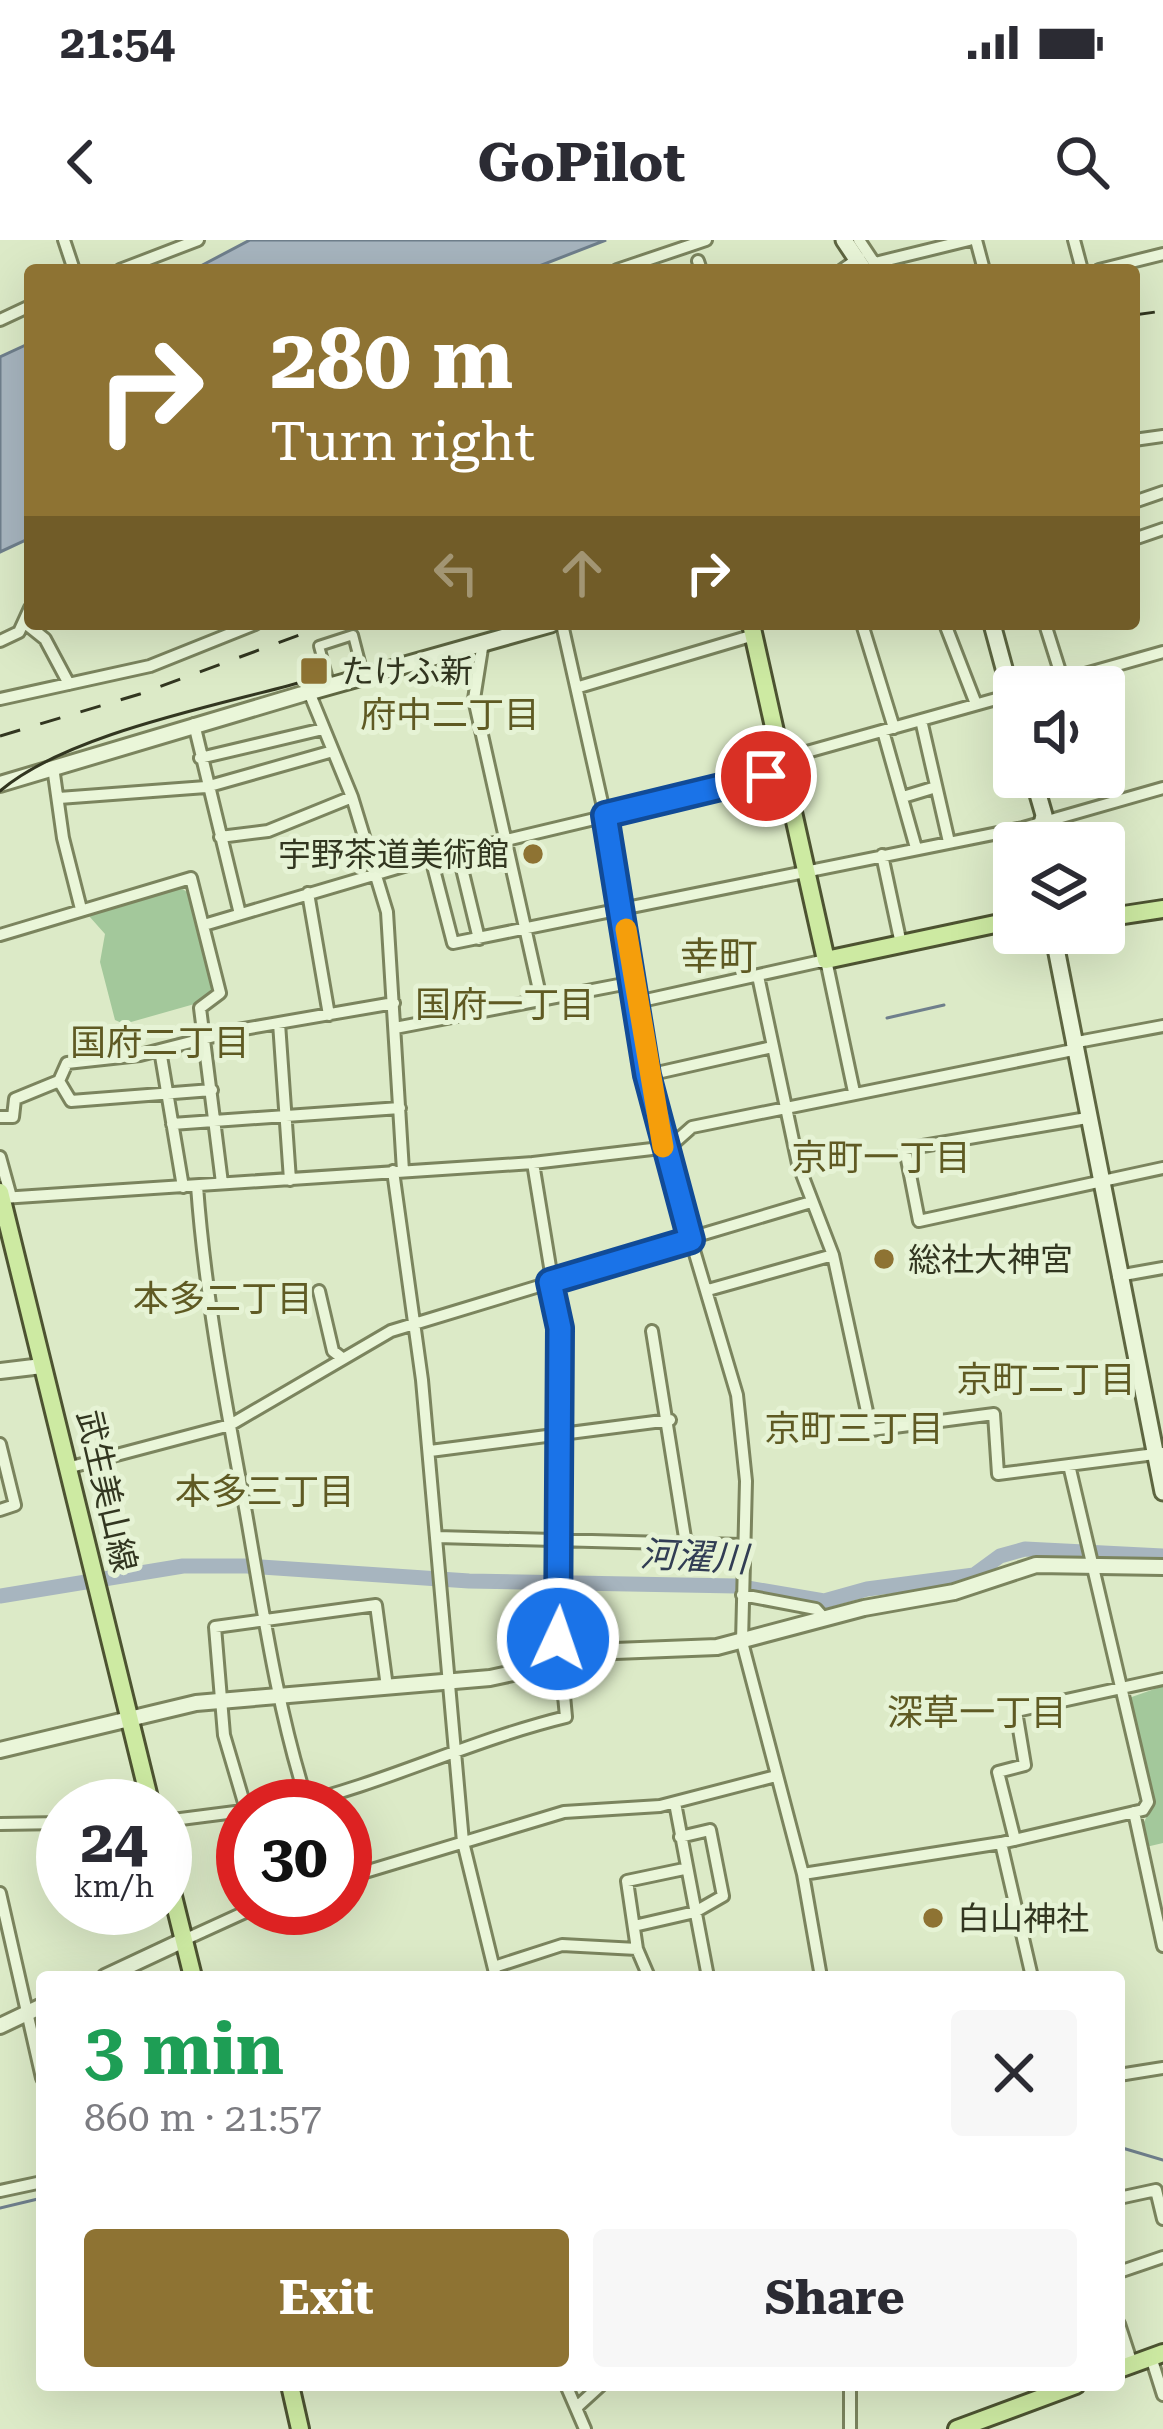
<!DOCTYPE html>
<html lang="en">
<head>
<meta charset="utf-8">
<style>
	:root { --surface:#fff; --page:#f7f7f7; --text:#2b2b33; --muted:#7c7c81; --accent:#8e7333 }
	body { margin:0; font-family:"Roboto Serif","Noto Sans JP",serif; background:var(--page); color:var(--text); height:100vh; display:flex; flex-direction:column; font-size:45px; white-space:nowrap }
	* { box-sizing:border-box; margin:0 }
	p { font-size:39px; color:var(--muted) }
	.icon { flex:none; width:66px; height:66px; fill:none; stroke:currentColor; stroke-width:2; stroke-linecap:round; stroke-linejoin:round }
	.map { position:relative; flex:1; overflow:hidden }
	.details { position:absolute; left:36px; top:1731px; width:1089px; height:420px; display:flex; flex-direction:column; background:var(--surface); border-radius:12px; box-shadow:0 12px 48px #0002 }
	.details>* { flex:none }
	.top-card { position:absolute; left:24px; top:24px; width:1116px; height:366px; border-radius:12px; box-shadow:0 12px 48px #0002; background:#8e7333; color:#fff; overflow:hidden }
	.buttons { position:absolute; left:993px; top:426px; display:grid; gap:24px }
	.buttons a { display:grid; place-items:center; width:132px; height:132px; border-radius:12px; background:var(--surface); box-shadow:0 12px 48px #0002; font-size:60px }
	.speed { position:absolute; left:36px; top:1539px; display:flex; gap:24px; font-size:60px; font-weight:700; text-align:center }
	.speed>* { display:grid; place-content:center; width:156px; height:156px; border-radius:50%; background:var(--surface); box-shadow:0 12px 48px #0002; line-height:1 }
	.speed small { font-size:30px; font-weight:400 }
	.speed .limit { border:18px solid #d22; background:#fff; color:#111 }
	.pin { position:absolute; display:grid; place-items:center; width:102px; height:102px; color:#fff; margin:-51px; border:6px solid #fff; border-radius:50%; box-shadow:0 3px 12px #0007 }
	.me { position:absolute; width:132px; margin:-66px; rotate:3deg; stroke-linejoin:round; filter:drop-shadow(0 0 9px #0008) }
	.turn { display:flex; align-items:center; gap:42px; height:252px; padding:0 48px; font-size:54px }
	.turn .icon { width:156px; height:156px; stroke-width:2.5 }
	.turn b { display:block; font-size:84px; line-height:102px }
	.lanes { display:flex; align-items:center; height:114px; padding:0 48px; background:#0003; justify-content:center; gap:60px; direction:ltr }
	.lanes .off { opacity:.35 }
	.round { display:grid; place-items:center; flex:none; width:126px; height:126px; border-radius:12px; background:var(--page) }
	.overview { display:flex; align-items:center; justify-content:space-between; height:204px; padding:0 48px }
	h1 { font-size:72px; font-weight:700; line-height:90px; color:#1e9e55 }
	.primary-button { display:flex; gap:24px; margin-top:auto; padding:24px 48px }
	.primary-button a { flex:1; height:138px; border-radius:12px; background:var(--accent); color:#fff; font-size:48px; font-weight:700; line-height:138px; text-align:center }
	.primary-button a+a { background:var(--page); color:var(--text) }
	.status { display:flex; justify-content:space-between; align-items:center; height:84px; padding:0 60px; background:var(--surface); direction:ltr }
	.status svg { height:33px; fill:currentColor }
	header { display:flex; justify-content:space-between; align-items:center; height:156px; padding:0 48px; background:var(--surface); font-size:54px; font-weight:700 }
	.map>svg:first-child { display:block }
	.green { fill:#a3c89b }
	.water { fill:#a7b5bf; stroke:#6f7f8c; stroke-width:3 }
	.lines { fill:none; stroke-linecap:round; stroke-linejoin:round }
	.stream { stroke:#6f7f8c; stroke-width:3 }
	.river { stroke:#a7b5bf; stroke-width:15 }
	.pedestrian-casing { stroke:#7b845e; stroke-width:14 }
	.minor-casing { stroke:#7b845e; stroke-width:16 }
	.tertiary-casing { stroke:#7b845e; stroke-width:20 }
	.secondary-casing { stroke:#5e6641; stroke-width:21 }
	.primary-casing { stroke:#4d5331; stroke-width:22 }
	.pedestrian { stroke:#eaf6d9; stroke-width:8 }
	.minor { stroke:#eaf6d9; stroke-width:10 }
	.tertiary { stroke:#eaf6d9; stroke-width:14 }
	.secondary { stroke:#eaf6d9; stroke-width:15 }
	.primary { stroke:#cdeaa2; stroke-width:16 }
	.tram { stroke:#323620; stroke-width:3 }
	.rail { stroke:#323620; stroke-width:3; stroke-dasharray:21 21; stroke-linecap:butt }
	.route-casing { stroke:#114b97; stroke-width:30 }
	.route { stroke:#1a73e8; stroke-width:21 }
	.slow { stroke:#f59e0b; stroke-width:21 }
	.poi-dot { fill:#8e7333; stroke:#e6f3d5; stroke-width:4.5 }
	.labels { text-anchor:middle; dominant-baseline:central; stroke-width:10; stroke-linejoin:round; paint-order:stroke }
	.poi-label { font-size:33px; fill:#323620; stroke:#e6f3d5; text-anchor:start }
	.street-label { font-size:33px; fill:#323620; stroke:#e6f3d5 }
	.neighbourhood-label { font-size:36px; fill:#5f5a23; stroke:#e6f3d5 }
	.water-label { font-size:36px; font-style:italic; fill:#313d54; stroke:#e6f3d5 }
	.quarter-label { font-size:39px; fill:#5f5a23; stroke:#e6f3d5 }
</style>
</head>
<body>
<div class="status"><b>21:54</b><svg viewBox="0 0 49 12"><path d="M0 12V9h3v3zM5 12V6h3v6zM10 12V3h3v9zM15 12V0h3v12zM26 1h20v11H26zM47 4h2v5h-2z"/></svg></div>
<header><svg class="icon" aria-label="back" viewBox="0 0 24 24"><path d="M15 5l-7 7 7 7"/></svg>GoPilot<svg class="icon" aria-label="search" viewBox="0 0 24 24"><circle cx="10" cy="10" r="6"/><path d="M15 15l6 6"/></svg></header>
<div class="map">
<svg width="1163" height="2189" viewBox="0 0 1163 2189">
	<rect width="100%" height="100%" fill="#dceac7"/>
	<!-- green -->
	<path class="green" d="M180,647L191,655L214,750L198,763L124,784L115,780L100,722L105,694L89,676Z
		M1163,1446V1603L1146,1607L1142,1586L1153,1564L1126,1459Z"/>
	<!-- water -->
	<path class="water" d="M250,0H606L529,30H193Z
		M30,103V298L0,312V117Z"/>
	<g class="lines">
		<!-- stream -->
		<path class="stream" d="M887,778L944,765
			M1119,1907L1163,1920
			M0,1968L42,1958"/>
		<!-- river -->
		<path class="river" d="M0,1356L183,1326H247L469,1341L736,1346L824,1361L867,1349L974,1335L1000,1316L1025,1309L1163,1316"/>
		<defs>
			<path id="pedestrian" d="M328,439L319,406L353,395L362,430"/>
			<path id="minor" d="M64,0L74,30
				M859,0L879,30
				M976,0L984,30
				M1074,0L1082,30
				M698,21L701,30
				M875,23L969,0
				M120,30L198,0
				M617,30L706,0
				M842,30L859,18
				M1099,30L1163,14
				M0,80L30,66
				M1134,200L1163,196
				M1134,262L1163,252
				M1134,299L1163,289
				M25,383L45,399L69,444
				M562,384L605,576L663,906L737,1155L746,1241L742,1402L803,1634L821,1737
				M862,384L894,488
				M945,384L976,464
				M1045,384L1063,441
				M0,401L19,392L30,368
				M483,402L474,459L541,759
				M579,447L754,395
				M1039,447L1163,412
				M309,452L352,557L387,672L403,931
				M0,459L150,426L255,384
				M921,480L949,602
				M194,484L240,674
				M883,491L916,608
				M200,518L323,489
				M53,527L63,598L81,669
				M903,557L936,547
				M59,558L206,547L333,511
				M220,597L268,591L352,557
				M458,612L479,699
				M882,615L901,704
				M431,618L453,703L1023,588L1163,548
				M308,653L329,775
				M204,685L431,618L754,541L796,515L1014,454
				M0,695L191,638L220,753L200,768L222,943
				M758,736L798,924L833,1015L871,1190L994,1174L998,1234L1163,1213
				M637,762L826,720L854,852
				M279,783L290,940
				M395,788L634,742
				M1072,803L1163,786
				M160,810L183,947
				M648,835L772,807
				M59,841L71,861L212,850
				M0,877H13L15,859L59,841L67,823L140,815L238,790L394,763
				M1087,878L905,909L919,981L1163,928
				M172,884L400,868
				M0,917L11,957
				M393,931L422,1140L463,1602L496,1737
				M197,946C205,1056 226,1165 246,1273C263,1370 277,1468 307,1562
				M2,958L533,923L652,909L674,903L692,887L1073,810
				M690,998L811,962
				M1118,1036L1163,1028
				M708,1050L833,1015
				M319,1051L333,1111L342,1118
				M652,1091L686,1304
				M0,1204L15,1265L0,1270
				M430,1211L670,1180
				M71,1227L230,1185L391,1091L691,1000
				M437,1297L741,1305
				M742,1355L816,1369L824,1378
				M675,1563L708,1737
				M245,1566L224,1495L215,1387L376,1365L387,1447
				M289,1566C384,1544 471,1500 566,1477L558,1391L560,1088L533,923
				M1134,1572L1163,1706
				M165,1581L243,1571
				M0,1584L63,1583
				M1015,1600L998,1532L1025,1525L1016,1471L1163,1439
				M1001,1603L1032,1737
				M803,1634L1001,1603L1143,1570L1148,1562L1069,1225
				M345,1638L564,1572L660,1566L776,1536
				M0,1653L42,1838
				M634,1686L695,1672L723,1656L710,1590L680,1597
				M184,1700L254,1668
				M494,1727L562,1705L637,1709
				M649,1737L637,1709L627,1641L684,1629
				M1119,1835L1163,1828
				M0,1951L42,1942
				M1119,1958L1156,1950L1163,1979
				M1119,2032L1163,2017
				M1119,2084L1132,2124
				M1151,2117L1163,2155
				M566,2145L585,2189
				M578,2166L601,2145
				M850,2189V2145"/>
			<path id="tertiary" d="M0,544L309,452
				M0,1131L42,1126
				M0,1510L196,1463L490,1438L615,1411L717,1407L864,1368L954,1352L1036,1325L1163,1327
				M105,1737L184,1700
				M0,1786L42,1766"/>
			<path id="secondary" d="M844,0L864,30
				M992,384L1014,465
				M309,452L551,384
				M1033,537L1044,575L1038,603
				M1053,693L1163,1252"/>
			<path id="primary" d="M751,384L826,720L1014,680
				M1104,678L1163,669
				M0,952L151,1566
				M165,1624L193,1737
				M1119,2129L1163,2113
				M290,2145L300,2189
				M957,2189L1076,2145"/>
		</defs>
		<!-- pedestrian casing -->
		<use href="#pedestrian" class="pedestrian-casing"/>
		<!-- minor casing -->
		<use href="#minor" class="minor-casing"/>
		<!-- tertiary casing -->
		<use href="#tertiary" class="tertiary-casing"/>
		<!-- secondary casing -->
		<use href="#secondary" class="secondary-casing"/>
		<!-- primary casing -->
		<use href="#primary" class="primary-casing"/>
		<!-- pedestrian -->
		<use href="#pedestrian" class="pedestrian"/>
		<!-- minor -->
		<use href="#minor" class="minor"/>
		<!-- tertiary -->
		<use href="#tertiary" class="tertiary"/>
		<!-- secondary -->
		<use href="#secondary" class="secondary"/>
		<!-- primary -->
		<use href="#primary" class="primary"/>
		<!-- tram -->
		<path class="tram" d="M0,551C67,494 216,466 302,442"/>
		<!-- rail -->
		<path class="rail" d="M1134,75L1163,71
			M0,496L140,454L329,384"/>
	</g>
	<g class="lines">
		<defs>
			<path id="route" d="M558,1399L560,1088L550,1042L691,1000L647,835L605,575L766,536"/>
		</defs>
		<!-- route casing -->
		<use href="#route" class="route-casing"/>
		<!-- route -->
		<use href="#route" class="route"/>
		<!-- slow -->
		<path class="slow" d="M626,689L663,907"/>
	</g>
	<!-- markers -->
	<g class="poi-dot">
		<rect x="299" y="416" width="30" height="30" rx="6"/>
		<circle cx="533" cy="614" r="12"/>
		<circle cx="884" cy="1019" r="12"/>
		<circle cx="933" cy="1678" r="12"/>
	</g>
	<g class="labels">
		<!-- poi labels -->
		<g class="poi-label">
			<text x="341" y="431">たけふ新</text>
			<text x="509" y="614" text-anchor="end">宇野茶道美術館</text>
			<text x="908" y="1019">総社大神宮</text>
			<text x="957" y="1678">白山神社</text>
		</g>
		<!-- street labels -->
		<g class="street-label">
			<text transform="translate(107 1251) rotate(77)">武生美山線</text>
		</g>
		<!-- neighbourhood labels -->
		<g class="neighbourhood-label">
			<text x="450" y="475">府中二丁目</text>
			<text x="505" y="765">国府一丁目</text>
			<text x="160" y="803">国府二丁目</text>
			<text x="881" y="918">京町一丁目</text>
			<text x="223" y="1059">本多二丁目</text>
			<text x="1046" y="1140">京町二丁目</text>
			<text x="854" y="1189">京町三丁目</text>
			<text x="265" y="1252">本多三丁目</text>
			<text x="977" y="1473">深草一丁目</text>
		</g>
		<!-- water labels -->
		<g class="water-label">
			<text transform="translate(694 1317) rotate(3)">河濯川</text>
		</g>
		<!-- quarter labels -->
		<g class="quarter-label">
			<text x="719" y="717">幸町</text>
		</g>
	</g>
</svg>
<div class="buttons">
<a><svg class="icon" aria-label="sound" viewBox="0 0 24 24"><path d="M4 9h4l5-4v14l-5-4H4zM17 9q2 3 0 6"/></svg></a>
<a><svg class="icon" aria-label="layers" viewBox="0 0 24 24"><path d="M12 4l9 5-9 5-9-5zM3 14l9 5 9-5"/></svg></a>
</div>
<div class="speed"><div>24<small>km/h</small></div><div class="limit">30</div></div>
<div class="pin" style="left:766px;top:536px;background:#d93025"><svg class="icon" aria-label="arrive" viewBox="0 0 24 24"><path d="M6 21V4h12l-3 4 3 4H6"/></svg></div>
<svg class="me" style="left:558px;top:1399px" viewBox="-20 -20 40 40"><circle r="17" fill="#1a73e8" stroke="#fff" stroke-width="3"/><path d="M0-11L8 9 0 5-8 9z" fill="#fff"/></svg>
<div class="top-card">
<div class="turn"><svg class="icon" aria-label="right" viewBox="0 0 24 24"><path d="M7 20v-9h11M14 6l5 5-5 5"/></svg><div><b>280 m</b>Turn right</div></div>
<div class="lanes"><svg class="icon off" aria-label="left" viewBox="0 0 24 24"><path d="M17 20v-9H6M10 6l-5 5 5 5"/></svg><svg class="icon off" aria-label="ahead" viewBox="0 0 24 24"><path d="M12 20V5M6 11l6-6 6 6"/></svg><svg class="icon" aria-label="right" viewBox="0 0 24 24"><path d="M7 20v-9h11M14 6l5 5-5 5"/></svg></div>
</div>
<section class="details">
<div class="overview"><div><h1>3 min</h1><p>860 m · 21:57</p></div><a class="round"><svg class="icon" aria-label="close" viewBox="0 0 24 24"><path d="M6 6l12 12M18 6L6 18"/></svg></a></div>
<div class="primary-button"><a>Exit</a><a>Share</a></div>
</section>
</div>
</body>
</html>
